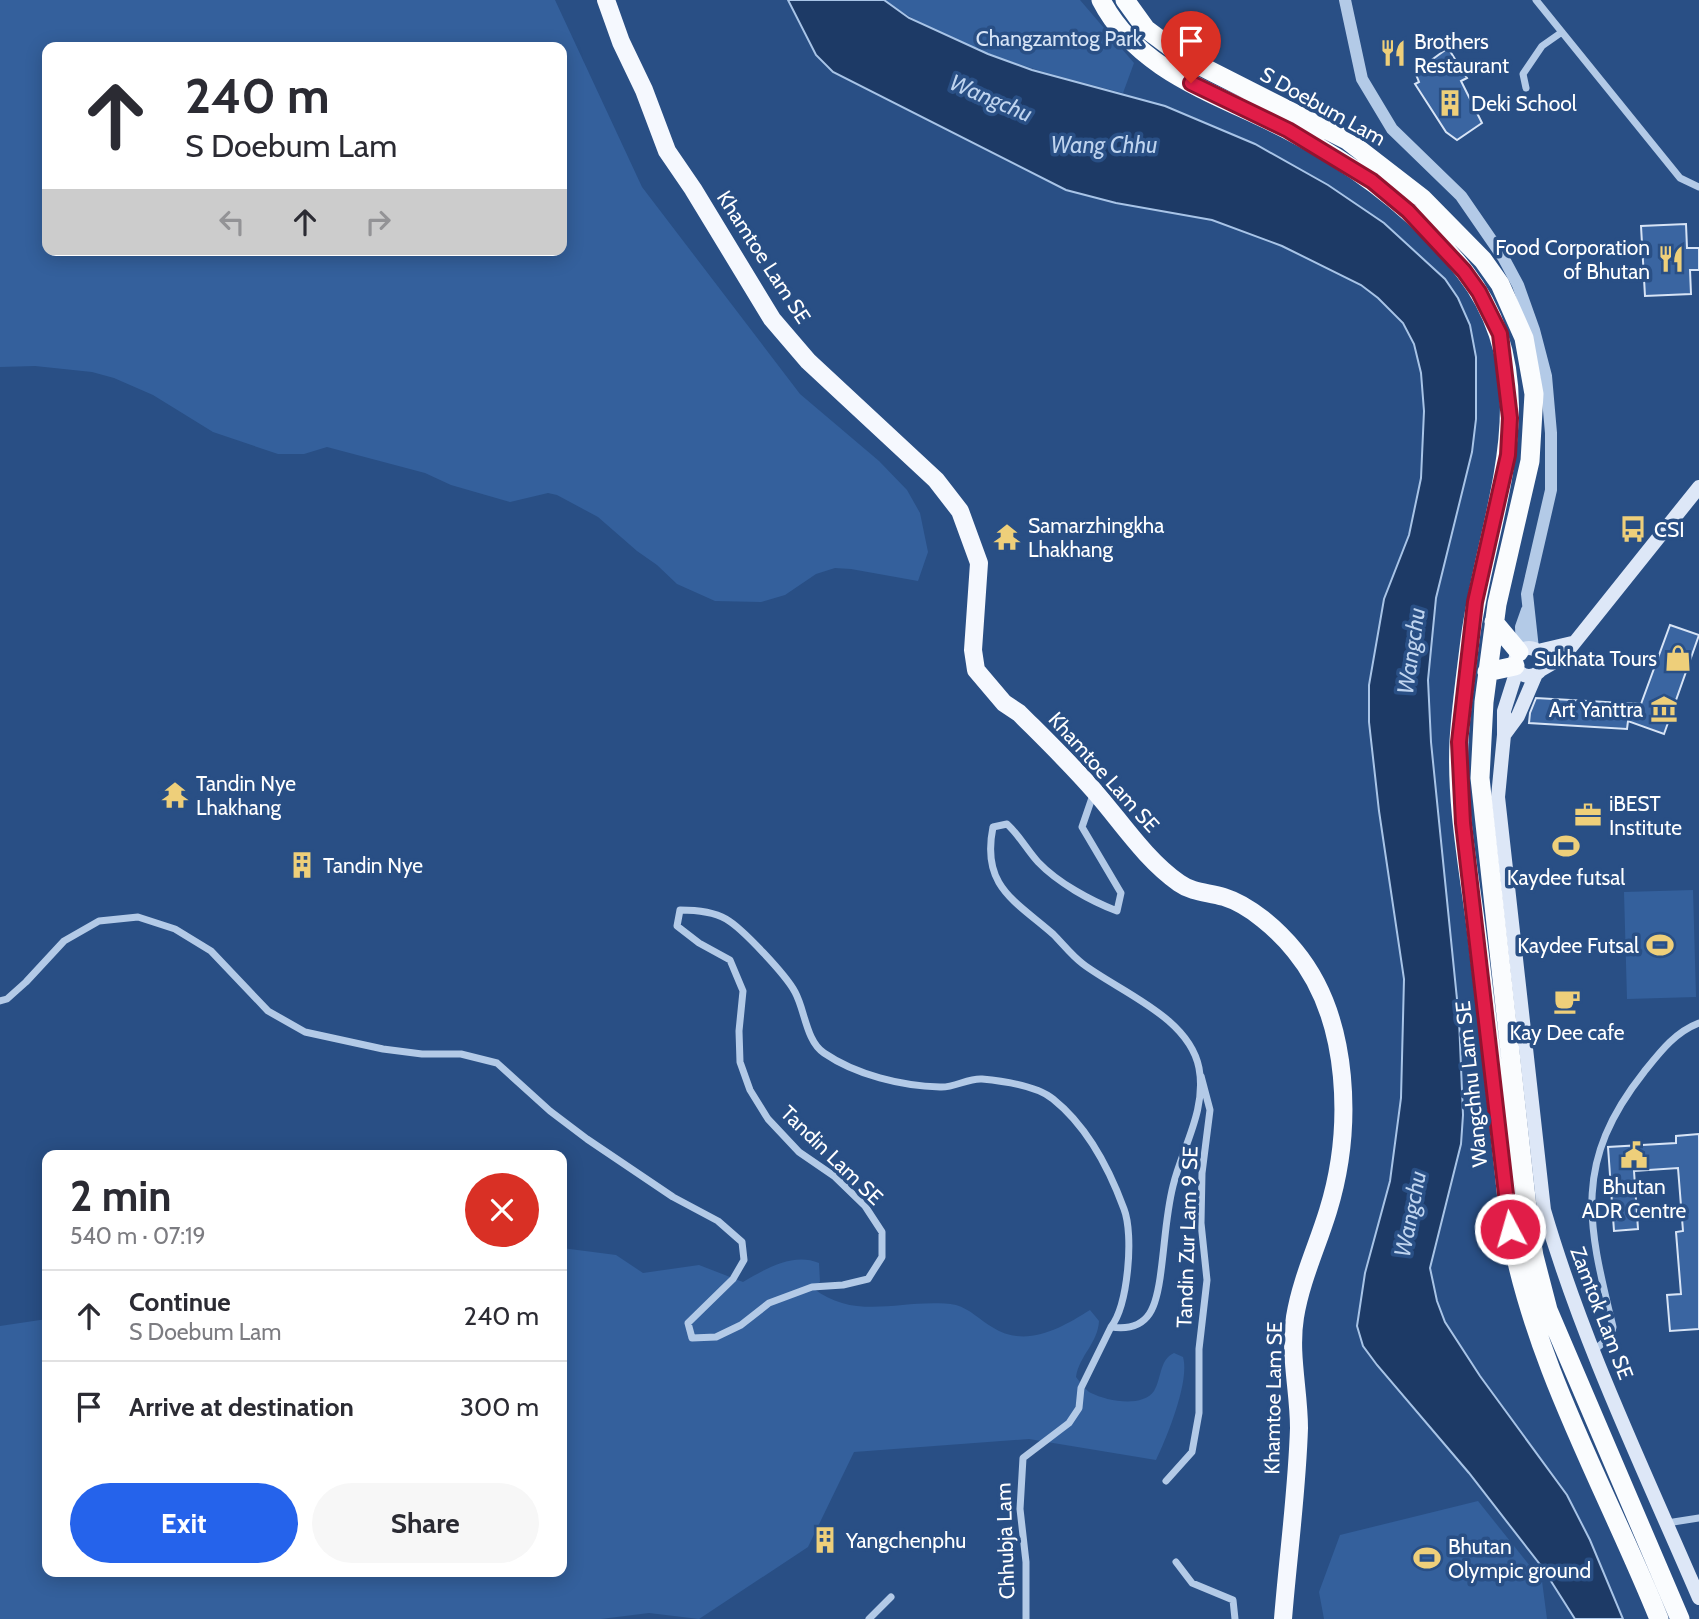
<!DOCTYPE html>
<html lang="en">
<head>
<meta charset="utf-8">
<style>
	:root { --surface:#fff; --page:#f7f7f7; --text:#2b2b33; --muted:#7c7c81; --line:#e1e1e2; --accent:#2563eb }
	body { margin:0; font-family:Cabin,sans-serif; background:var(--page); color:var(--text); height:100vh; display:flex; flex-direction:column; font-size:26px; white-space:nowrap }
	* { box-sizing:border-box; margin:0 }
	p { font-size:23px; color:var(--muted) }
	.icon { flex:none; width:38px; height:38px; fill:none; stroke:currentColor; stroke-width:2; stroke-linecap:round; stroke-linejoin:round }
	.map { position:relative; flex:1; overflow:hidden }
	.panel { position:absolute; left:42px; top:1150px; width:525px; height:427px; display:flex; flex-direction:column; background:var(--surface); border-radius:14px; box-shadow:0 4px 18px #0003 }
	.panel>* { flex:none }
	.hud { position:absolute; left:42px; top:42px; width:525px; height:214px; border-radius:14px; box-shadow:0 4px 18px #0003; background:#fff; color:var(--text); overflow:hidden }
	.pin { position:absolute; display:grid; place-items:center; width:60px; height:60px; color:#fff; margin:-72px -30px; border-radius:50% 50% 50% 0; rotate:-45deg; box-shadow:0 0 7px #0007 }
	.pin .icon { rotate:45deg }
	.me { position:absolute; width:77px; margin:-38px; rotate:354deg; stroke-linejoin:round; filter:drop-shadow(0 0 5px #0008) }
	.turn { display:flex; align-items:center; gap:24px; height:147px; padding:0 28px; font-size:32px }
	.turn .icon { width:91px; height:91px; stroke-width:2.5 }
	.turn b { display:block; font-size:49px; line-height:60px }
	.lanes { display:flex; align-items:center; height:66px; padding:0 28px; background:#0003; justify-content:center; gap:35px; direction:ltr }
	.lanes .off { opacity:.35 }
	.round { display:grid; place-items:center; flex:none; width:74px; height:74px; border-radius:37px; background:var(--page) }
	.headline { display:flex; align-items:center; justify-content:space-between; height:119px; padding:0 28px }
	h1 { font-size:42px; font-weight:800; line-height:52px }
	.cta { display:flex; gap:14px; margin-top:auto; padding:14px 28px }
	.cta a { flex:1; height:80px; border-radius:42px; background:var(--accent); color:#fff; font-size:28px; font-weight:800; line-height:80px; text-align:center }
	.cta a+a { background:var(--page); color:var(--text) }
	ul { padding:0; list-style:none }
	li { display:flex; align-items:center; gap:21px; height:91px; padding:0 28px; border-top:2px solid var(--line) }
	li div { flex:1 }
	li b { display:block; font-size:26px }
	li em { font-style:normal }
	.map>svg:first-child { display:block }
	.green { fill:#34609c; fill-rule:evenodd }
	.water { fill:#1d3a66; stroke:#a8c4e7; stroke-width:2 }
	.building { fill:#3a65a1; stroke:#d7e4f6; stroke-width:2 }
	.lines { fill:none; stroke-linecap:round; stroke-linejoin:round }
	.minor { stroke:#b3cae7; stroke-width:7 }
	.tertiary { stroke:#b3cae7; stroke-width:12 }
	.secondary { stroke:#dde7f7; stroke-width:14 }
	.primary { stroke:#f5f8fe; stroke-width:18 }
	.trunk { stroke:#fafcfe; stroke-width:19 }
	.route-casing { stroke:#92132f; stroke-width:18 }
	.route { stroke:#e11d48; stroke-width:12 }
	.labels { text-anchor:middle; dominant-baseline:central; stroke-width:7; stroke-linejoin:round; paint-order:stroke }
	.park-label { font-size:21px; fill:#d7e4f6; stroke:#294f85 }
	.poi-label { font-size:21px; fill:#fff; stroke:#294f85; text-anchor:start }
	.street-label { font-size:21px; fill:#fff; stroke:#294f85 }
	.water-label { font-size:23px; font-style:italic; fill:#bfd4ef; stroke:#294f85 }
</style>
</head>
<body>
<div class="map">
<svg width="1699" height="1619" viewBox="0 0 1699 1619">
	<rect width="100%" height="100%" fill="#294f85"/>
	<!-- green -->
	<path class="green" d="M0,0H555L642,187L800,394L879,461L907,490L920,513L928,552L918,581L851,569L835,568L816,574L785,595L761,602L715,601L677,584L657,565L637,551L598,517L557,495L548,493L510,502L451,485L425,473L327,447L304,454H278L213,432L153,395L114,378L92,372L35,366L0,367ZM47,47H562V250H47Z
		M884,0H1080L1134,63L1123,93C1039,72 955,50 884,0Z
		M1693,890L1696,997L1627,999L1624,892Z
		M562,1248L616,1255L643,1273L699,1265L743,1282C765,1269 793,1252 819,1263L820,1282L813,1288C857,1323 905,1297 956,1305C970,1309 980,1320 992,1327C1026,1349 1061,1328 1090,1310L1099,1321C1098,1343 1079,1356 1076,1377C1080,1382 1086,1391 1091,1393C1107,1401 1142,1408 1154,1391C1162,1378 1159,1360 1174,1353L1183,1357C1190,1381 1167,1437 1156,1460L1029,1439L854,1452L808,1547L699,1619L649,1613L601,1619H0V1326L47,1319V1572H562Z
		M1478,1501L1542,1581L1547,1619H1324L1319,1592L1340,1535Z"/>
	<!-- water -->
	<path class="water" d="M788,0H884L909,18L988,54L1032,70L1165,106L1255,144L1328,185L1384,223L1445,279L1458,298L1470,325L1476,357V419L1472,452L1436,598L1428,680L1431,742L1459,1019L1463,1115L1461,1144L1430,1268L1437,1301L1445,1322L1480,1376L1567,1495L1590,1540L1623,1619H1575L1542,1567L1469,1473L1377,1365L1363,1346L1357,1326L1365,1273L1390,1181L1401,1098L1404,979L1379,811L1369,722V685L1384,599L1409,535L1421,478L1424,411L1421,373L1414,344L1403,323L1378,298L1361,285L1282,246L1212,220L1116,203L1066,190L833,72L816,55Z"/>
	<!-- building -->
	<path class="building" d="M1448,48L1467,78L1461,81L1482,123L1457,140L1446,132L1415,84L1419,82L1415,72Z
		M1686,224L1687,248H1699V270H1690L1691,294L1645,296L1641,226Z
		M1670,625L1699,635L1664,734L1628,721L1627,729L1529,723L1530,713L1536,698L1641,704Z
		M1699,1134V1329L1670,1331L1667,1295L1681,1294L1676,1232L1683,1231L1678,1168L1634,1171L1638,1229L1614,1231L1608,1147L1676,1143V1136Z"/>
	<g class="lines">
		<!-- minor -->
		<path class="minor" d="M1536,0L1680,178L1699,187
			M1526,88L1523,74L1542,46L1562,32
			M0,1001L7,999L26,982L64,941L99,921L138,917L175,929L211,951L268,1011L305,1032L383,1049L422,1054H461L497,1063L550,1111L587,1139L673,1197L718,1221L742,1242L744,1260L733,1279L688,1323L692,1338L716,1337L741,1325L769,1303L812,1287L843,1285L868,1279L882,1257V1232L865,1206L834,1176L799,1152L768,1119L750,1090L740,1062L739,1031L743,991L730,960L699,943L677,926L680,910C695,910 712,911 726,919C742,928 786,975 795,992C805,1010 806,1041 824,1053C856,1075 902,1086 940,1087C954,1088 968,1078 982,1079C1003,1081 1036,1085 1053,1099C1088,1127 1109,1168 1124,1209C1134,1235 1128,1305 1111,1327C1151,1333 1157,1304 1161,1271C1165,1242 1166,1214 1173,1186C1182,1148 1207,1110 1199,1068C1189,1017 1120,992 1083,964C1072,956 1063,944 1053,934C1014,900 981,886 993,827L1007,824C1020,836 1027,850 1038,862C1058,883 1091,901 1117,911L1121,893L1082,827L1093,795
			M1592,1352L1611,1336L1613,1327C1588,1224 1572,1163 1644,1072C1660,1052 1675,1032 1699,1023
			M1166,1481L1192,1452L1199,1413V1349L1207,1280L1201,1223L1202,1173L1210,1110L1201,1076
			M1667,1523L1699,1518
			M1176,1562L1192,1583L1233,1600L1235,1619
			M869,1619L891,1597
			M1026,1619V1562L1020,1509L1023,1458L1069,1423L1079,1408L1081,1388L1111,1327"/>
		<!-- tertiary -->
		<path class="tertiary" d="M1345,0L1362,79L1392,129L1461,196L1503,257L1518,285L1534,330L1546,376L1551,433V490L1527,594L1533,649
			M1522,650L1521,627L1527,610"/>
		<!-- secondary -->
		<path class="secondary" d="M1515 662a14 14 0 1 1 28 0a14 14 0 1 1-28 0Z
			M1538,651L1572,643
			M1517,670L1504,711V735L1498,797L1544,1210C1583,1344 1644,1470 1699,1598
			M1539,671L1563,657L1699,487
			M1504,735L1518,716L1536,674"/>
		<!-- primary -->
		<path class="primary" d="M606,0L621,42L644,90L667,151L693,189L772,319L808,361L936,480L960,511L979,563L973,650L976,670L1004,703L1019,713C1045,739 1072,765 1096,793C1122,823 1146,860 1179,883C1193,893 1208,892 1224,897C1250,905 1278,930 1295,951C1351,1019 1353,1130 1328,1211C1317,1247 1301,1280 1295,1317C1289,1354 1299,1391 1299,1428C1297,1492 1288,1556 1283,1619"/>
		<!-- trunk -->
		<path class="trunk" d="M1101,0C1138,72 1218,94 1286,129C1354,164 1418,211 1465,272C1553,386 1486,515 1470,640C1466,673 1461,707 1459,741C1456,805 1469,871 1477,935C1489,1033 1500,1130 1510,1229C1535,1367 1607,1490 1659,1619
			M1125,0L1146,29L1185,58L1347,140L1422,198L1483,260L1500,284L1524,338L1534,394L1530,461L1497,604L1484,702L1480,778L1529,1225L1534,1256L1548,1310L1680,1619
			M1494,622L1519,652
			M1487,672L1515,666"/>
	</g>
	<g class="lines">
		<defs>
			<path id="route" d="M1191,83L1288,130L1372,181L1408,211L1464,271L1479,292L1500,334L1510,418L1508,455L1475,602L1459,742L1463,823L1510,1229"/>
		</defs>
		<!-- route casing -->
		<use href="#route" class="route-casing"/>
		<!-- route -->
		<use href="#route" class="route"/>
	</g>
	<!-- icons -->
	<defs>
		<symbol id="restaurant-bare" viewBox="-9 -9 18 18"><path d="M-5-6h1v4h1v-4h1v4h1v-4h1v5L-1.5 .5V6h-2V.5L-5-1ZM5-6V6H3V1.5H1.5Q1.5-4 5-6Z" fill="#eecf7a" stroke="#294f85" stroke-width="2.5" paint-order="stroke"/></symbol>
		<symbol id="building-bare" viewBox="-9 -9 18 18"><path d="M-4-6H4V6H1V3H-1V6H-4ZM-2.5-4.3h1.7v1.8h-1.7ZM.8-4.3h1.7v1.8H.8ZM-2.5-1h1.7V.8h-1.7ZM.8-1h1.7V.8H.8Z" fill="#eecf7a" stroke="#294f85" stroke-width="2.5" paint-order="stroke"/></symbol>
		<symbol id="bus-bare" viewBox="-9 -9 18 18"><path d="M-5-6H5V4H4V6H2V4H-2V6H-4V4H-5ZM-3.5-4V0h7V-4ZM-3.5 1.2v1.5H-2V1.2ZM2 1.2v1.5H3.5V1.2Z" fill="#eecf7a" stroke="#294f85" stroke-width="2.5" paint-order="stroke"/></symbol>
		<symbol id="temple-bare" viewBox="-9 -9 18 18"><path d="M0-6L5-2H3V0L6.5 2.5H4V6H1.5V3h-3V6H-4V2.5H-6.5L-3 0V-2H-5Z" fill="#eecf7a" stroke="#294f85" stroke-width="2.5" paint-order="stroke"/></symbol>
		<symbol id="shop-bare" viewBox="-9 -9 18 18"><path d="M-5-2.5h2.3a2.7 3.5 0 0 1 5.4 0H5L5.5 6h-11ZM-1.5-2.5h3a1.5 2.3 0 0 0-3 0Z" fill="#eecf7a" stroke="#294f85" stroke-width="2.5" paint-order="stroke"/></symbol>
		<symbol id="museum-bare" viewBox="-9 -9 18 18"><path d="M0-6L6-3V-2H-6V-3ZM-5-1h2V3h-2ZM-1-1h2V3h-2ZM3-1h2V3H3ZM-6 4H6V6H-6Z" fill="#eecf7a" stroke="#294f85" stroke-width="2.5" paint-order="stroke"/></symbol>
		<symbol id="office-bare" viewBox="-9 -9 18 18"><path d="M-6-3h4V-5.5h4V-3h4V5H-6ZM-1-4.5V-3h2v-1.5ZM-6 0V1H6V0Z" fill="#eecf7a" stroke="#294f85" stroke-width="2.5" paint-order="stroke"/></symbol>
		<symbol id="stadium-bare" viewBox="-9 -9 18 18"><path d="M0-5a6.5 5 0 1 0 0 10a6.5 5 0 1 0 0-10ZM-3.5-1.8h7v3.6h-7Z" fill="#eecf7a" stroke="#294f85" stroke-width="2.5" paint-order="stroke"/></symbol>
		<symbol id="cafe-bare" viewBox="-9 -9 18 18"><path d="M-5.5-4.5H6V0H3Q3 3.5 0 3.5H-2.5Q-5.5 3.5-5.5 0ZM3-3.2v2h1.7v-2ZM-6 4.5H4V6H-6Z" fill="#eecf7a" stroke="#294f85" stroke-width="2.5" paint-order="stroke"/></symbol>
		<symbol id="civic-bare" viewBox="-9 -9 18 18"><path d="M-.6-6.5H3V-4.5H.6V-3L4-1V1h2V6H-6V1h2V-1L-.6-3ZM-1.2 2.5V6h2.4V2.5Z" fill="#eecf7a" stroke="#294f85" stroke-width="2.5" paint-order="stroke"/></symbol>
	</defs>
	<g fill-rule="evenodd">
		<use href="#restaurant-bare" x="1374" y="34" width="38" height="38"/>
		<use href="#building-bare" x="1431" y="84" width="38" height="38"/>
		<use href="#restaurant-bare" x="1652" y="240" width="38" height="38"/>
		<use href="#bus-bare" x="1614" y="510" width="38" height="38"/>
		<use href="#temple-bare" x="988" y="518" width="38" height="38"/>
		<use href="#shop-bare" x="1659" y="639" width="38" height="38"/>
		<use href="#museum-bare" x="1645" y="690" width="38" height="38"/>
		<use href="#temple-bare" x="156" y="776" width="38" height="38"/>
		<use href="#office-bare" x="1569" y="796" width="38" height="38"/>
		<use href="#stadium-bare" x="1547" y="827" width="38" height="38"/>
		<use href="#building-bare" x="283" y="846" width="38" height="38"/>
		<use href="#stadium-bare" x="1641" y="926" width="38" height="38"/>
		<use href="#cafe-bare" x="1548" y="982" width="38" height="38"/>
		<use href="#civic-bare" x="1615" y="1136" width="38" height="38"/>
		<use href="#building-bare" x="806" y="1521" width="38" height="38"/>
		<use href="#stadium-bare" x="1408" y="1539" width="38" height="38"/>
	</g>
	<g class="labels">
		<!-- park labels -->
		<g class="park-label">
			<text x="1059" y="38">Changzamtog Park</text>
		</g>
		<!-- poi labels -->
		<g class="poi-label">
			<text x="1414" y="41">Brothers<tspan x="1414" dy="24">Restaurant</tspan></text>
			<text x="1471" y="103">Deki School</text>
			<text x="1650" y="247" text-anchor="end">Food Corporation<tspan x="1650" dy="24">of Bhutan</tspan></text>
			<text x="1028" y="525">Samarzhingkha<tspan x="1028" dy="24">Lhakhang</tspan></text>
			<text x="1654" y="529">CSI</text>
			<text x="1657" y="658" text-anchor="end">Sukhata Tours</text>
			<text x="1643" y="709" text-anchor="end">Art Yanttra</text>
			<text x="196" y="783">Tandin Nye<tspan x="196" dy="24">Lhakhang</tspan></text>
			<text x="1609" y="803">iBEST<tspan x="1609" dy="24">Institute</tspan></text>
			<text x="323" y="865">Tandin Nye</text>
			<text x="1566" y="877" text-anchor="middle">Kaydee futsal</text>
			<text x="1639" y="945" text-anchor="end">Kaydee Futsal</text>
			<text x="1567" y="1032" text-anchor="middle">Kay Dee cafe</text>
			<text x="1634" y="1186" text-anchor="middle">Bhutan<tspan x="1634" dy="24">ADR Centre</tspan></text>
			<text x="846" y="1540">Yangchenphu</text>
			<text x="1448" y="1546">Bhutan<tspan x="1448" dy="24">Olympic ground</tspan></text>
		</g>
		<!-- street labels -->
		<g class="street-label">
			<text transform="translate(1323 106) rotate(29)">S Doebum Lam</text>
			<text transform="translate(764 257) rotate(57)">Khamtoe Lam SE</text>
			<text transform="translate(1104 772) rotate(48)">Khamtoe Lam SE</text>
			<text transform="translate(1471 1084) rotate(-96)">Wangchhu Lam SE</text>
			<text transform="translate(832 1155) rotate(44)">Tandin Lam SE</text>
			<text transform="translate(1187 1237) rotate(-88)">Tandin Zur Lam 9 SE</text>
			<text transform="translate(1602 1313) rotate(69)">Zamtok Lam SE</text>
			<text transform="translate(1273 1398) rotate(-89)">Khamtoe Lam SE</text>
			<text transform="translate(1005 1541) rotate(-92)">Chhubja Lam</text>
		</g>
		<!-- water labels -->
		<g class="water-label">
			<text transform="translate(991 98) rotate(23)">Wangchu</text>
			<text x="1104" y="145">Wang Chhu</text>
			<text transform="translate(1411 651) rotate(-82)">Wangchu</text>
			<text transform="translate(1410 1214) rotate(-79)">Wangchu</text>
		</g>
	</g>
</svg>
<div class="pin" style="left:1191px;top:83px;background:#d93025"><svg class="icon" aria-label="arrive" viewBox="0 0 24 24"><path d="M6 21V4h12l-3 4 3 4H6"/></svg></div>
<svg class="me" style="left:1510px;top:1229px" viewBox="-20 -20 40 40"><circle r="17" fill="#e11d48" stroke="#fff" stroke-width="3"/><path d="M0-11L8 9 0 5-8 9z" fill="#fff"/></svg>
<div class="hud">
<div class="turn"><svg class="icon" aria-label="ahead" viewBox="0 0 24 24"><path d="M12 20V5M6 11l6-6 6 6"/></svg><div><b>240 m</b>S Doebum Lam</div></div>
<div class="lanes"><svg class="icon off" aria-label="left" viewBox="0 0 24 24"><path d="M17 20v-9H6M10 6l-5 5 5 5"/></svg><svg class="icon" aria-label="ahead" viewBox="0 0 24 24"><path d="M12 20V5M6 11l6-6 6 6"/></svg><svg class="icon off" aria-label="right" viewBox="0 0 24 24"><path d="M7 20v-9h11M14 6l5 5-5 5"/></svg></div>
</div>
<section class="panel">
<div class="headline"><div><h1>2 min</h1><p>540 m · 07:19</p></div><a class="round" style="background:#d93025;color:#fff"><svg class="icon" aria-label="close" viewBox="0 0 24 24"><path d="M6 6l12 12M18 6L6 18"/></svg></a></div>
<ul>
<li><svg class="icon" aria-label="ahead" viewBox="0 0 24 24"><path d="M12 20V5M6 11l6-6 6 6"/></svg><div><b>Continue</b><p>S Doebum Lam</p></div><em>240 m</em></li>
<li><svg class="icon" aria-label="arrive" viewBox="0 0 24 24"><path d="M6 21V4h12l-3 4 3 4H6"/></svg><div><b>Arrive at destination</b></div><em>300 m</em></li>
</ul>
<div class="cta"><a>Exit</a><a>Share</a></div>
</section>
</div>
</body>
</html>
